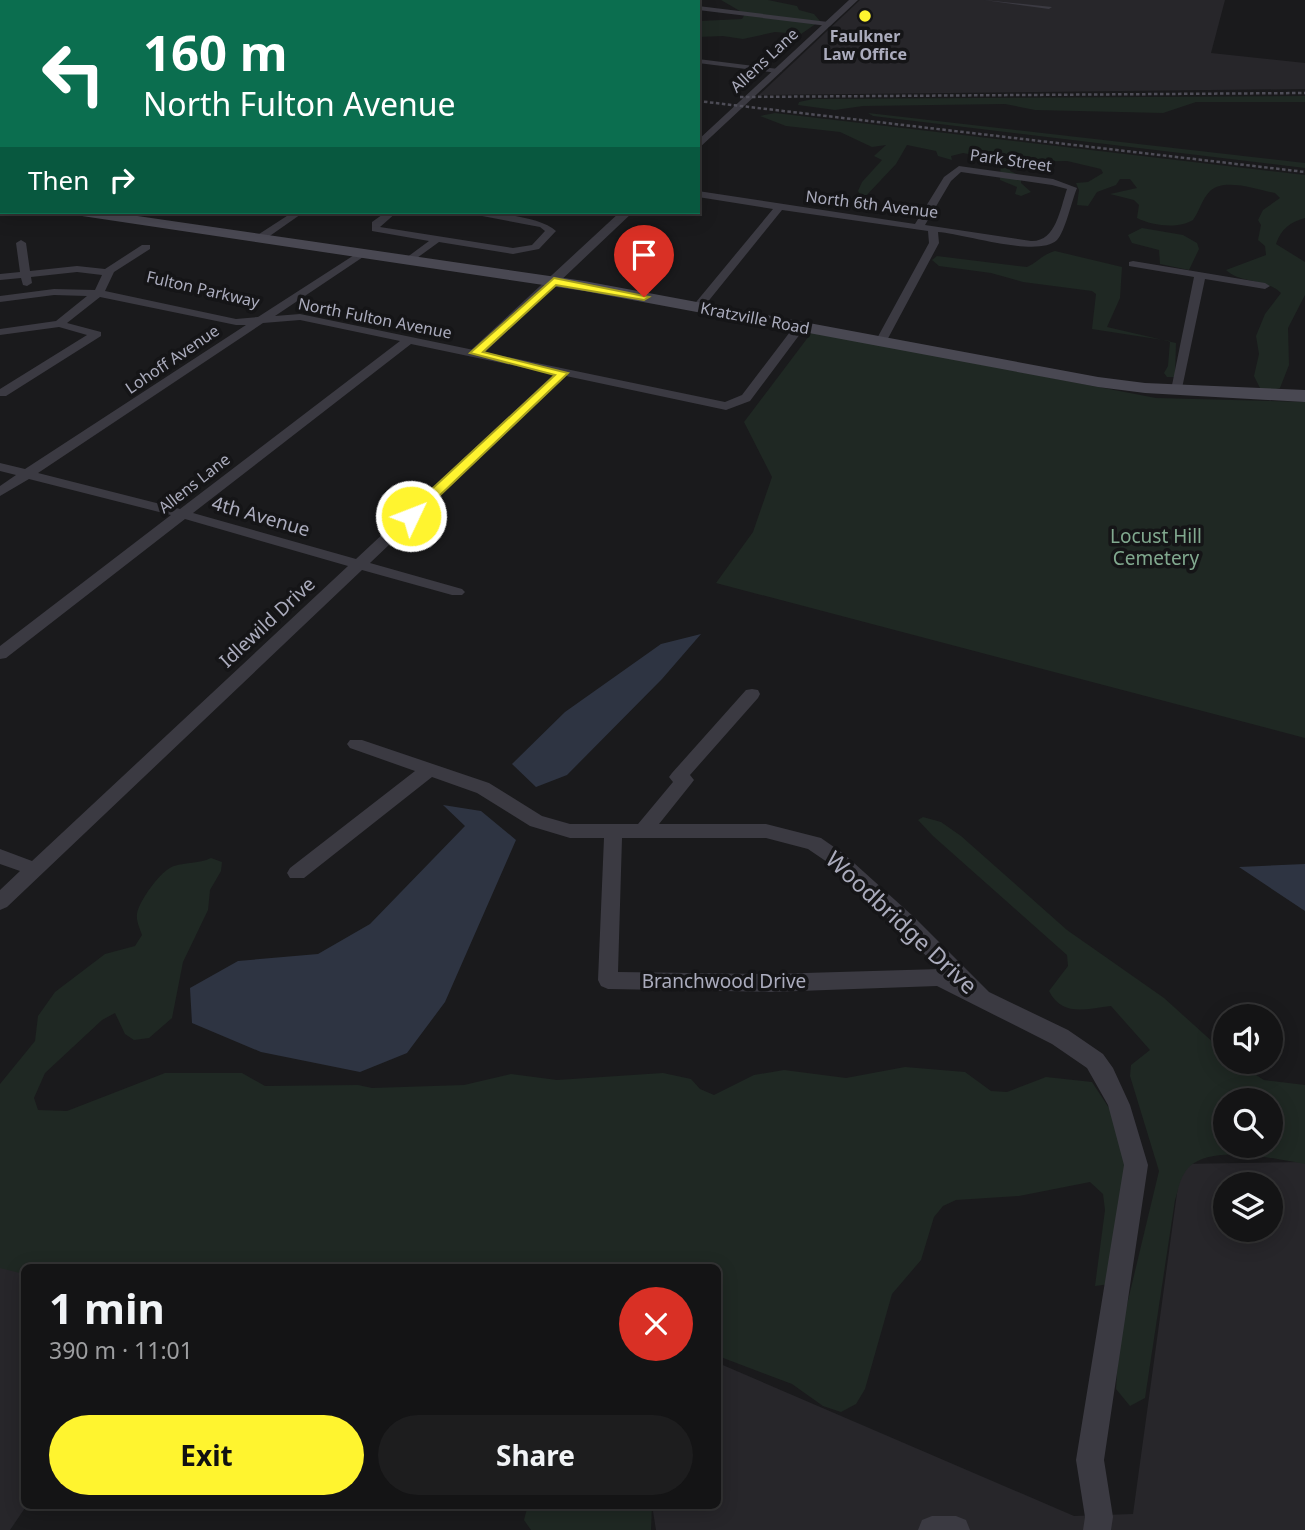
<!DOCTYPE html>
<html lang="en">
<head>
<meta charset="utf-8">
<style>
	:root { --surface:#141415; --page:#1d1d1e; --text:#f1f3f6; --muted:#9d9ea0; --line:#333334; --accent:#fff42f }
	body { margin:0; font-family:"Noto Sans",sans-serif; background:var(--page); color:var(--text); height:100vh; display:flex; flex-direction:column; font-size:26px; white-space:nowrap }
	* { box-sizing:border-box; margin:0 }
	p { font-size:23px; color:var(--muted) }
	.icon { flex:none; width:38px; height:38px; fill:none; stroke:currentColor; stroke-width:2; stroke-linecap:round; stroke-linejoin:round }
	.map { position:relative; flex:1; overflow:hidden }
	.sheet { position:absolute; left:21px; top:1264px; width:700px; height:245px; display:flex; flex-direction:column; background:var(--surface); border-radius:10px; box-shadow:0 4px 18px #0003,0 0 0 2px var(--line) }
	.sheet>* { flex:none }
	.guide { position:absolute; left:0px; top:0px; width:700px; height:214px; box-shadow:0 4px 18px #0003,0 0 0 2px var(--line); background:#0b6e4f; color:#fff; overflow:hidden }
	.fabs { position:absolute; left:1213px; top:1004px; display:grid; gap:14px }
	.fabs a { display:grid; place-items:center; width:70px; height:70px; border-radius:50%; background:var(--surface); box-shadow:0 4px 18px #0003,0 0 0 2px var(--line); font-size:35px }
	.pin { position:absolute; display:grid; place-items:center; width:60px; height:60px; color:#fff; margin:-72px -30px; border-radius:50% 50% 50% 0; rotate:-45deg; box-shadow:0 0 7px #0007 }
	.pin .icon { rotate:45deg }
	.me { position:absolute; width:77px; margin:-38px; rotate:47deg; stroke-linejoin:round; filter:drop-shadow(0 0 5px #0008) }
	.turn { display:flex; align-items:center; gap:24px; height:147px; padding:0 28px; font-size:32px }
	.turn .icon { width:91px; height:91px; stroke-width:2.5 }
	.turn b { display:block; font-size:49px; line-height:60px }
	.then { display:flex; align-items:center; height:66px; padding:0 28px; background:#0003; gap:14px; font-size:26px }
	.round { display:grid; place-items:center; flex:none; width:74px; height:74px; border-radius:37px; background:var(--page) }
	.headline { display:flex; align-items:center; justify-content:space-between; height:119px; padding:0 28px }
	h1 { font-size:42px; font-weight:700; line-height:52px }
	.button { display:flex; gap:14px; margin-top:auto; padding:14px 28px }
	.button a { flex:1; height:80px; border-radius:42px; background:var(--accent); color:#111; font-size:28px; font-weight:700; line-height:80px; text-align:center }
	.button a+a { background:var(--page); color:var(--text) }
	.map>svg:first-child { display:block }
	.built { fill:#27262a; fill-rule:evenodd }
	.green { fill:#1f2823; fill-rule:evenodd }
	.water { fill:#2e3442 }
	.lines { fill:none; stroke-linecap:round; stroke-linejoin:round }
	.minor { fill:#3b3a42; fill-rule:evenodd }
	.tertiary { fill:#3b3a42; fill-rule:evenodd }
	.secondary { fill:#494852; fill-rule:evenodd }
	.primary { fill:#575661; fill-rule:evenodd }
	.rail { stroke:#4e4d57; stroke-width:2.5; stroke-dasharray:3.5 2.5; stroke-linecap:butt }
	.route { fill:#fff42f; stroke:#a69f1f; stroke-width:2 }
	.poi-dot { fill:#fff42f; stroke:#151517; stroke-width:2.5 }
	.labels { text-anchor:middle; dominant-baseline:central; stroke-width:7; stroke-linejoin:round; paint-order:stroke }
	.far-poi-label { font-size:16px; font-weight:bold; fill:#abacbd; stroke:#151517 }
	.far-street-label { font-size:16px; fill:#abacbd; stroke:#151517 }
	.street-label { font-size:19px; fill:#abacbd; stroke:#151517 }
	.park-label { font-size:19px; fill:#81a98f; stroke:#151517 }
	.near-street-label { font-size:23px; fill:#abacbd; stroke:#151517 }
</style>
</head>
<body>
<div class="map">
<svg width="1305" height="1530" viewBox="0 0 1305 1530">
	<rect width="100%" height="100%" fill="#1a1a1c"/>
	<!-- built -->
	<path class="built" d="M860,0H1225L1211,53L1305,63V89L759,95Z
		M1305,1162V1530H656L652,1505H718V1363L1074,1516L1133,1514L1181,1164ZM1225,1185H1270V1230H1225Z
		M0,1262L24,1274V1505H27L10,1530H0Z"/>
	<!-- green -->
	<path class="green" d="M389,0H680L387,2Z
		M714,0H768L797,6L799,10L814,14L820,21L801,34L775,32L743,39L723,36L698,37V16L700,21L742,19L745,14L721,0Z
		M1305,96V102H1196L1163,113L1035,110L1005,104L863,106L835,110L798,105L799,102L813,99Z
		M775,113L1305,175V218C1290,222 1281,229 1276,244L1305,262V295L1288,328L1289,365L1280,388L1268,391L1260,388L1254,376L1259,354L1256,336L1265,314L1281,293C1266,278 1241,284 1226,270L1266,255L1265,246L1258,240L1261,225L1258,220L1263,210L1280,198L1275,193C1259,190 1224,177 1210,191C1202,199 1200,210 1193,220C1178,229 1153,226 1137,218L1139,205L1134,200L1110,194L1137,188L1130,179H1120L1116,185L1097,192L1088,206L1077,205L1079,190L1076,183L1088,182L1103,173L1101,169L1067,161L1014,162L1010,171L1021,176V183L1031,192L1021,196L1015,194L1017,187L1000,180L1001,160L963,153L951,156L952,160L938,156L936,151L907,145L896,164L863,199L858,191L862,182L882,160L874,156L886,145L872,147L840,132L786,126L760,116Z
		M868,113L1305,163V168L873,116Z
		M1142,228L1183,235L1197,243L1199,249L1189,270L1160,264L1159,250L1132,243L1128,235Z
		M1055,251L1122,267L1120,298L1107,327L1176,343L1175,377H1167L1164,373L1168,366L1170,341L1092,329L1096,294L1092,291L1023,282L991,273L939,266L932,260L937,256L1027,267C1038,262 1043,254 1055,251Z
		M812,332L1156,398L1305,402V738L716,583L753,532L772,477L744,422Z
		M923,817L941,822L961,836L1067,930L1164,998L1225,1053V1062H1235L1264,1080L1305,1085V1164C1275,1159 1202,1141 1184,1174C1179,1181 1178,1192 1175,1200L1145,1398L1130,1406L1116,1389L1119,1338L1159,1171L1130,1076L1131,1065L1150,1050L1111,1006C1086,1009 1062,1017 1049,991L1068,966L1067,955L933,836L918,820ZM1225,1101H1270V1146H1225Z
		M211,858L222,862L221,871L210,890L208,910L183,962L172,1018L149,1038L134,1040L125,1034L115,1013L102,1020L45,1073L34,1098L38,1110L67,1111L165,1073H242L265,1086L358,1085L372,1088L464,1085L511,1074L557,1080L663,1073L691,1079L700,1089L714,1095L754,1075L784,1070L846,1078L905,1067L965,1072L991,1091L1007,1092L1046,1077L1092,1082L1126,1134L1125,1229L1110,1284L1095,1286L1105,1210L1103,1194L1090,1182L1019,1196L956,1200L943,1206L934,1217L921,1260L892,1294L865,1389L856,1404L841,1412L823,1406L792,1384L718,1356V1267H24V1274L0,1268V1084L35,1041L38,1016L55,992L105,954L135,946L142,935C140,929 136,921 137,914C139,901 161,870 174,866C187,862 198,864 211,858Z
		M528,1505H652L651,1530H531L524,1520Z"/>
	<!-- water -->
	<path class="water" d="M701,634L662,679L567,775L536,787L512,764L565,712L661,644Z
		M443,805L481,811L516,840L445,1002L407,1053L360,1072L261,1052L192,1023L190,988L238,961L318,954L370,924L465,826Z
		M1305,864V911L1239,867Z"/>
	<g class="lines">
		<!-- minor -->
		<path class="minor" d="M291,0L303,2H293Z
			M984,0L1052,7L1049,9Z
			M698,6L828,22L832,24L828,26L698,10Z
			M698,59L778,69L782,71L778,73L698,63Z
			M959,166L1053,179L1077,188C1072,200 1065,232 1057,240C1038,258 965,234 938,232L939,243L885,344L875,342L929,243L928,231L782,210L702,309L692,307L773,209L698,197V191L915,224L944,177ZM961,172L1052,185L1067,189C1060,209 1056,242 1031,241L925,225L951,181Z
			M293,212H304L264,240H256V236Z
			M386,212H397L380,227L513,248L532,245L545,231L540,227L461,212C485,212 539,215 556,231L539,249L513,254L439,242L410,263L405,260L406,258L429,241L372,231V222Z
			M21,240L26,243L30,271L77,266L105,269L142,245H150V249L114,272L105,291L236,319L258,317L362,250L366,251V255L275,316L300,314L725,402L742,395L796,324L806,326L750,401L726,410L566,376L370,563L462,589L465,592L462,595H452L362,570L7,907L0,910V890L20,871L0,864V849L32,861L348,566L185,519L6,658L0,659V646L171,515L29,479L0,496V486L16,475L0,471V463L25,469L246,325H236L100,297L67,323L101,332V336L6,396H0V389L87,335L59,327L0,335V329L56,321L87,296L54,295L0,302V296L54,289L95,290L102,275L77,272L31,277L32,283L27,286L23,285L21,278L0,280V274L20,272L16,243ZM300,320L400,341L180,509L38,473L263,323ZM411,344L554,374L356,559L193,513Z
			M1133,261L1265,283L1270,286L1265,289L1205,279L1181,393L1171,390L1194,277L1129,266V262Z
			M752,689L758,690L760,694L758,698L690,775L694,780L691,784L659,824H766L821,838L844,854L915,918L989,992L1068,1030L1103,1054L1113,1068L1130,1105L1148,1165L1104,1460L1113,1517L1111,1530H1083L1085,1517L1076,1460L1124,1165L1108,1105L1087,1068L1052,1044L937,986L771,992L608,989L601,986L598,980L604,838H570L530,826L477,793L432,777L304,878H290L287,873L290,868L415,771L350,748L347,744L350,740H362L489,783L542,816L570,824H638L673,782L669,777L672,773L746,690ZM622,838H766L808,849L830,864L940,969L771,974L618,972Z
			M932,1516H956L966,1520L970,1530H918L922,1520Z"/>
		<!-- tertiary -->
		<path class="tertiary" d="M849,0H858L698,149V140Z
			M620,212H633L481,356H471V350Z"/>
		<!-- secondary -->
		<path class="secondary" d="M75,212H110L584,281L1098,377L1145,383L1305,390V402L1145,393L1098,387L584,291L82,216Z"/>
		<!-- primary -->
		<path class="primary" d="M362,0H373L361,2Z
			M0,206L2,212H9L7,214L0,216Z"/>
		<!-- rail -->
		<path class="rail" d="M183,0L189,2
			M740,97L1305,93
			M698,101L1305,172"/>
	</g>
	<!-- route -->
	<path class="route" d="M554,278L649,297L644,300L556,285L483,352L568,373L415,519H406V513L555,375L470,353Z"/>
	<!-- markers -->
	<circle class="poi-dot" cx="865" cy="16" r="7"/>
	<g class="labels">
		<!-- far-poi labels -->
		<g class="far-poi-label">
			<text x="865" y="36">Faulkner<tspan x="865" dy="18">Law Office</tspan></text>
		</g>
		<!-- far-street labels -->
		<g class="far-street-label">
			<text transform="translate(764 60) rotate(-43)">Allens Lane</text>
			<text transform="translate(1011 160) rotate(8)">Park Street</text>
			<text transform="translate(872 204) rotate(7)">North 6th Avenue</text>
			<text transform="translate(203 289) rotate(13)">Fulton Parkway</text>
			<text transform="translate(375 318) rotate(11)">North Fulton Avenue</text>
			<text transform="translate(755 318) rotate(11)">Kratzville Road</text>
			<text transform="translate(172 359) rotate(-34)">Lohoff Avenue</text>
			<text transform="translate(194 483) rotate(-38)">Allens Lane</text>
		</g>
		<!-- street labels -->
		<g class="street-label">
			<text transform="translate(261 516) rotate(16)">4th Avenue</text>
			<text transform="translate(267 622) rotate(-43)">Idlewild Drive</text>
			<text x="724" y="981">Branchwood Drive</text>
		</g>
		<!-- park labels -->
		<g class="park-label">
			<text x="1156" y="536">Locust Hill<tspan x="1156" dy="22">Cemetery</tspan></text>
		</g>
		<!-- near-street labels -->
		<g class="near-street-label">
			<text transform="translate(902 922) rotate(43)">Woodbridge Drive</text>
		</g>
	</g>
</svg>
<div class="fabs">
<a><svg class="icon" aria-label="sound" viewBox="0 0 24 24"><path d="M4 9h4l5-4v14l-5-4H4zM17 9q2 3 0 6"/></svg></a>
<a><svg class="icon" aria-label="search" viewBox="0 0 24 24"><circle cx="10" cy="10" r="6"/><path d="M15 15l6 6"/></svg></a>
<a><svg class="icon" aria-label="layers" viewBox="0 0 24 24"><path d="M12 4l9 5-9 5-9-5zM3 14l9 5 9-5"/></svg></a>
</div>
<div class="pin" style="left:644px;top:297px;background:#d93025"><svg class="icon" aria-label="arrive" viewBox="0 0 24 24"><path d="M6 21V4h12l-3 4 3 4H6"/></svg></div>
<svg class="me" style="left:411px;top:516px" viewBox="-20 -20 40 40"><circle r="17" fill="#fff42f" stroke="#fff" stroke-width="3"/><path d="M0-11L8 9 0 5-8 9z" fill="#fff"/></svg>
<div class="guide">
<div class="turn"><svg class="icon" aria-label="left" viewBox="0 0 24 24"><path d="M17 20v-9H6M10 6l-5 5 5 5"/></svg><div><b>160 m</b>North Fulton Avenue</div></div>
<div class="then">Then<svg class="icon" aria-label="right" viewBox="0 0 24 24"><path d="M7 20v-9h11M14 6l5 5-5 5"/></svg></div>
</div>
<section class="sheet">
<div class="headline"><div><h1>1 min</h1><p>390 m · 11:01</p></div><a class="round" style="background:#d93025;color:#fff"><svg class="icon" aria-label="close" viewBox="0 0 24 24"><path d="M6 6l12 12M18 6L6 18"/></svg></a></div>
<div class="button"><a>Exit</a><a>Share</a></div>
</section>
</div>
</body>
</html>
